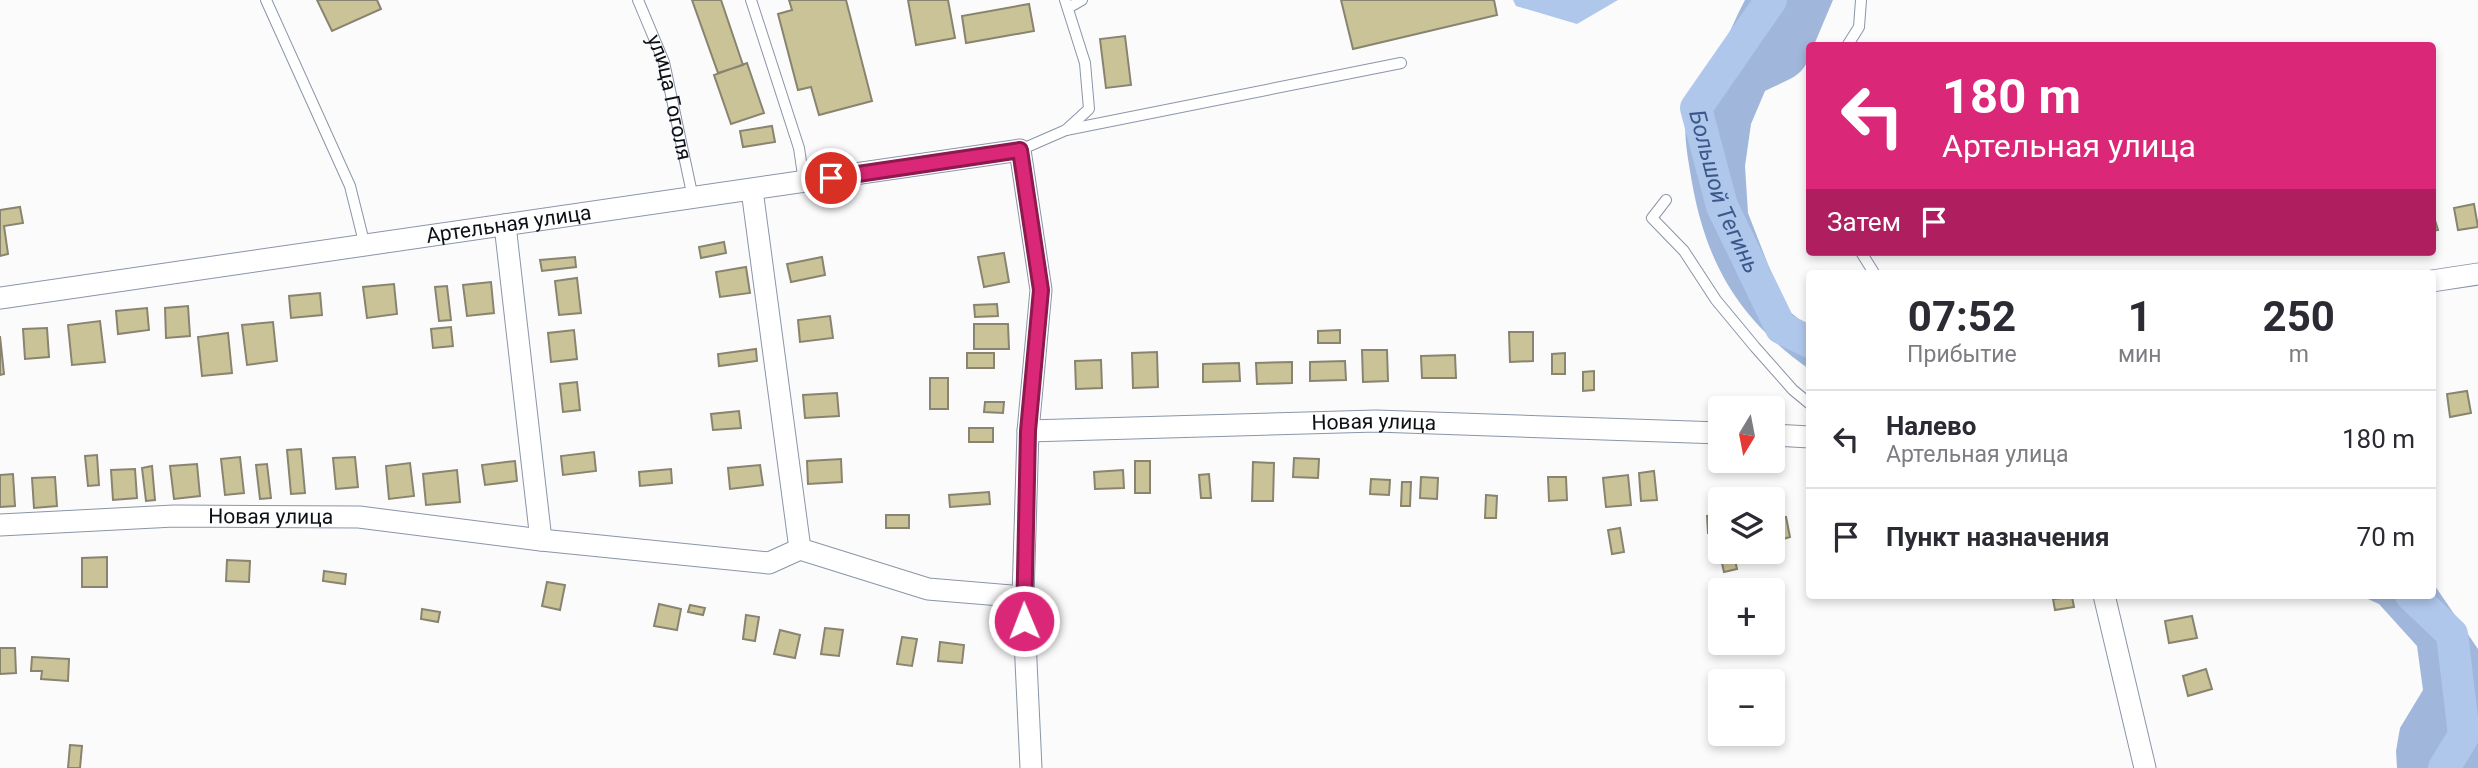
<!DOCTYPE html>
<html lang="ru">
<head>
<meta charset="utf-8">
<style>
	:root { --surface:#fff; --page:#f2f2f3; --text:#2b2b33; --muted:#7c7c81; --line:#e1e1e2 }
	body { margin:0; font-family:Roboto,sans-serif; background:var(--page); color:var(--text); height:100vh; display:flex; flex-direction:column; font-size:26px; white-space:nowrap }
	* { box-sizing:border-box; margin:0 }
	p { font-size:23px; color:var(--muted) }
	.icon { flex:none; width:38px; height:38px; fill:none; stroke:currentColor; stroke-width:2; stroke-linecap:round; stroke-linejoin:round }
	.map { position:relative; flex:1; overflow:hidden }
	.side { position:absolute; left:1806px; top:270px; width:630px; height:329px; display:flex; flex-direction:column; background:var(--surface); border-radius:7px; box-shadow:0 4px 10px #0003 }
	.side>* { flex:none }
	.guide { position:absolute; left:1806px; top:42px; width:630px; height:214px; border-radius:7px; box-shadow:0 4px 10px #0003; background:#db2777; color:#fff; overflow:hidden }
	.needle { width:46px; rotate:190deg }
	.controls { position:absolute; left:1708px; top:396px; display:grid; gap:14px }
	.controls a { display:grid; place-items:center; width:77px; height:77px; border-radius:7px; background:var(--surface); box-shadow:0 4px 10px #0003; font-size:35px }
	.pin { position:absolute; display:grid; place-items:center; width:60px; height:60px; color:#fff; margin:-30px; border:4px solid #fff; border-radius:50%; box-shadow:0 2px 7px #0007 }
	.me { position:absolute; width:77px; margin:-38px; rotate:359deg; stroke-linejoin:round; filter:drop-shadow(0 0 5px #0008) }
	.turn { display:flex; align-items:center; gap:24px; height:147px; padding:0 21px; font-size:32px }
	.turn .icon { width:91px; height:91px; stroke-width:2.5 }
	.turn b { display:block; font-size:49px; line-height:60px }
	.then { display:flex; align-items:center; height:66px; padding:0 21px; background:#0003; gap:14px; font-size:26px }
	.eta { display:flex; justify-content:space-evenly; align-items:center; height:119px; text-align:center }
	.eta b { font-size:42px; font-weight:700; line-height:49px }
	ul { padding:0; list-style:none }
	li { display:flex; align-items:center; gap:21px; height:98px; padding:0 21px; border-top:2px solid var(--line) }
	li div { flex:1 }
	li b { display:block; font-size:26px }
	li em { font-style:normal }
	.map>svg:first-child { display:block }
	.forest { fill:#a0b7db }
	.water { fill:#b0c7ec }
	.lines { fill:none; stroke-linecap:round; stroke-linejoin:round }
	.river { stroke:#b0c7ec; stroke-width:32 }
	.building { fill:#cbc398; stroke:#88846f; stroke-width:2 }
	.lane-casing { stroke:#8a95a7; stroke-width:12 }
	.street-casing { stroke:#8a95a7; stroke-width:23 }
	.lane { stroke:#fff; stroke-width:10 }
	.street { stroke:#fff; stroke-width:21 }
	.route-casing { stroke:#8e194d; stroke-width:18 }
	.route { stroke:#db2777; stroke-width:12 }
	.labels { text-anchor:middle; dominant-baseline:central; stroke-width:6; stroke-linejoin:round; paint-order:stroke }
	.street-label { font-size:21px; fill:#0d1117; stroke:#fff }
	.water-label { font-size:23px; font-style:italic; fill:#3a5889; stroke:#fff }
</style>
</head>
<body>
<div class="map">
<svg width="2478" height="768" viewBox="0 0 2478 768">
	<rect width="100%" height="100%" fill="#fbfbfb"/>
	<!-- forest -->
	<path class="forest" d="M1745,0H1833L1814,45L1810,46C1810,76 1788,79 1765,91L1751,124L1745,166L1748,213L1785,308L1809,327V369C1736,317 1704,260 1690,171C1687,153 1683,130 1687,112C1692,85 1702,79 1716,57C1728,39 1735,18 1745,0Z
		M2433,583L2478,649V768H2397L2396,751L2400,728L2423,690L2417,646L2379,604L2359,595H2432Z"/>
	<!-- water -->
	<path class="water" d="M1513,0H1618L1577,24L1516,6Z"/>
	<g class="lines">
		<!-- river -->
		<g class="river">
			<path id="s1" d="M1771,0L1696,108L1722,206L1781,328L1810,342"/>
			<path d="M2411,595L2452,634L2464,735L2444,768"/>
		</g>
	</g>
	<!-- building -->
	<path class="building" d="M317,0H377L381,9L332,31Z
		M692,0H721L743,65L718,73Z
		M789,0H846L872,101L819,115L811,87L798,90L778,14L792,10Z
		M908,0H948L955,38L916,45Z
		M1341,0H1494L1497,15L1353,49Z
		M1029,4L1034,31L966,43L962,16Z
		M1125,36L1131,85L1106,88L1100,39Z
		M747,63L764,113L731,124L714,75Z
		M772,126L775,142L743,147L740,131Z
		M2474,204L2478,227L2458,230L2454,208Z
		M20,207L23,223L4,226L8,254L0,256V210Z
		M2434,217L2438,230L2432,231V218Z
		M724,242L726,253L701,258L699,247Z
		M1004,253L1009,282L984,287L978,257Z
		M575,257L576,267L542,271L540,260Z
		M822,257L825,275L791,282L787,264Z
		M746,267L750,293L720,297L716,272Z
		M577,278L581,313L559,315L555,281Z
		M491,282L494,313L467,316L463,285Z
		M394,284L397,314L367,318L363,287Z
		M447,286L451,320L439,321L435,287Z
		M320,293L322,315L291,318L289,296Z
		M997,304L998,316L975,317L974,305Z
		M188,306L190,336L166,338L165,308Z
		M147,308L149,330L118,334L116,311Z
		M830,316L833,338L800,342L798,320Z
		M100,321L105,362L72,365L68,325Z
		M273,322L277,361L247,365L242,325Z
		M974,324H1008L1009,349H974Z
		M451,327L453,346L433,348L431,329Z
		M47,328L49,357L25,359L23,329Z
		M574,330L577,359L551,362L548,333Z
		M1340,330V343H1318V331Z
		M1509,332H1533V361L1510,362Z
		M228,333L232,373L202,376L198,337Z
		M0,336L4,374L0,375Z
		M756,349L757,361L719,366L718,354Z
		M1362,350H1387L1388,381L1363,382Z
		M1157,352L1158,387L1133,388L1132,353Z
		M967,353H994V368H967Z
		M1565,353V374H1552V354Z
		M1455,355L1456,378H1422L1421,356Z
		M1101,360L1102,388L1076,389L1075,361Z
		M1345,361L1346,380L1310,381V362Z
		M1292,362V383L1257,384L1256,363Z
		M1239,363L1240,381L1203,382V364Z
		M1594,371V390L1583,391V372Z
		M930,378H948V409H930Z
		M577,382L580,410L563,412L560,384Z
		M2467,391L2471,413L2450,417L2447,394Z
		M837,393L839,416L805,418L803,395Z
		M985,402H1004L1003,413L984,412Z
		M739,411L741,428L713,430L711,414Z
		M969,428H993V442H969Z
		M301,449L305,493L291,494L287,450Z
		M594,452L596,471L563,475L561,456Z
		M97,455L99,485L88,486L85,456Z
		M240,457L244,493L225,495L221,459Z
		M355,457L358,487L336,489L333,458Z
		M1294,458L1319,459L1318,478L1293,477Z
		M841,459L842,482L808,484L807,461Z
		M515,461L517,481L485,485L482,465Z
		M1135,461H1150V493H1135Z
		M1253,462L1274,463L1273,501H1252Z
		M410,463L414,496L389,499L386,466Z
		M197,464L200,496L174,499L170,466Z
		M267,464L271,498L260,499L256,465Z
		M760,465L763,485L730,489L728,468Z
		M152,466L155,500L146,501L142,468Z
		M135,469L137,498L113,500L111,470Z
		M671,469L672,483L640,486L639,472Z
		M457,470L460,502L426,505L423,474Z
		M1123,470L1124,488L1095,489L1094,472Z
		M1654,471L1657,500L1641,501L1639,473Z
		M13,474L15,506L0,507V475Z
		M1209,474L1211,498H1201L1199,475Z
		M1628,475L1631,505L1606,507L1603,478Z
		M55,477L57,506L34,508L32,478Z
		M1421,477L1438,478L1437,499L1420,498Z
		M1548,477H1566L1567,500L1549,501Z
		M1371,479L1390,480L1389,495L1370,494Z
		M1402,482H1411L1410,506H1401Z
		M989,492L990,504L950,507L949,495Z
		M1486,495L1497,496L1496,518H1485Z
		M886,515H909V528H886Z
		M1720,515V533H1708L1707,516Z
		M1786,517L1790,537L1780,540L1776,519Z
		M1620,528L1624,552L1612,554L1608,530Z
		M1719,550L1733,551L1737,569L1724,572Z
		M107,557V587H82V558Z
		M227,560L250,561L249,582L226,581Z
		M324,571L346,574L345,584L323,581Z
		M547,582L565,585L560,610L542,606Z
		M2072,597L2074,607L2055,610L2053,599Z
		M659,604L681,609L677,630L654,626Z
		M690,605L705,608L703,615L688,612Z
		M422,609L440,612L438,622L421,619Z
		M746,615L759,617L755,641L743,639Z
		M2192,616L2197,638L2169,643L2165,621Z
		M825,628L843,630L839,656L821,654Z
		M780,630L800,635L795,658L774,654Z
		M902,637L917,639L912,666L897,664Z
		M940,642L964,645L962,663L938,661Z
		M0,648H15L16,673L0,674Z
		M32,657L69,659L68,681L41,679L42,671H31Z
		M2206,669L2212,689L2188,696L2183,676Z
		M70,745L82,746L80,768H68Z"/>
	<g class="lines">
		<defs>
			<g id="lane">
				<path d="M266,0L350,186L365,246"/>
				<path id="s2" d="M638,0L664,62L693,198"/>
				<path d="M751,0L799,148L804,182"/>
				<path d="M1068,8L1082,0"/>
				<path d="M1847,46L1859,27L1861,0"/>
				<path d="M1066,130L1401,63"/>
				<path d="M1020,150L1066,130L1089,109L1085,63L1065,0"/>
				<path d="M1666,200L1652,218L1684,251L1716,300L1755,347L1793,390L1810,404"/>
				<path d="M1861,252L1874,273"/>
			</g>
			<g id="street">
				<path d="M752,190L800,549"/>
				<path d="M505,225L541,540"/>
				<path d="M2432,281L2478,274"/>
				<path id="s3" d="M0,298L1020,150L1041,290L1028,431L1023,597L1031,768"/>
				<path id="s4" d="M1028,431L1376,421L1720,433"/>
				<path d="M1773,435L1810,437"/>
				<path id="s5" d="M0,525L174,516L359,517L541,540L769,563L800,549L928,589L1023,597"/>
				<path d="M2104,595L2145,768"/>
			</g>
		</defs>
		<!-- lane casing -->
		<use href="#lane" class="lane-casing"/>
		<!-- street casing -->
		<use href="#street" class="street-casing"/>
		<!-- lane -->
		<use href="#lane" class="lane"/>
		<!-- street -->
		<use href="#street" class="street"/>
	</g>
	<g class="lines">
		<defs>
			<path id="route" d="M831,178L1020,150L1041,290L1028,431L1024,621"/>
		</defs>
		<!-- route casing -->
		<use href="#route" class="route-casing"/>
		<!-- route -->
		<use href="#route" class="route"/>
	</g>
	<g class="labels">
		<!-- street labels -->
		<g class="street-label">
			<text stroke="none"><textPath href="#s2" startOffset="103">улица Гоголя</textPath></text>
			<text stroke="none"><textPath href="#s3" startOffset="514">Артельная улица</textPath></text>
			<text stroke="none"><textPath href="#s4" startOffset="346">Новая улица</textPath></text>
			<text stroke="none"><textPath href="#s5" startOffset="271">Новая улица</textPath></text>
		</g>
		<!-- water labels -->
		<g class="water-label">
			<text stroke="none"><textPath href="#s1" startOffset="220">Большой Тегинь</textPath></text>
		</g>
	</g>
</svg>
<div class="controls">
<a><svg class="needle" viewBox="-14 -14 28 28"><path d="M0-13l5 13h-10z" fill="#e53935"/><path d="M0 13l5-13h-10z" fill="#7c7c81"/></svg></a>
<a><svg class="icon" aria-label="layers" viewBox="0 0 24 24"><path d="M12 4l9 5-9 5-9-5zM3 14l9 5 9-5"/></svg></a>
<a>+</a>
<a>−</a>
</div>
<div class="pin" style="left:831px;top:178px;background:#d93025"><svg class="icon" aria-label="arrive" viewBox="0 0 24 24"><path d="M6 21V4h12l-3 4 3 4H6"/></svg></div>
<svg class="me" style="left:1024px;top:621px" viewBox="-20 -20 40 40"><circle r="17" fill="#db2777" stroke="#fff" stroke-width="3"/><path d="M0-11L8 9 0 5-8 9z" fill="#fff"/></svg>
<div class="guide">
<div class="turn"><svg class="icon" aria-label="left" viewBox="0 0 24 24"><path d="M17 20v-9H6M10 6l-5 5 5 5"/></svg><div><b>180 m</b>Артельная улица</div></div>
<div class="then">Затем<svg class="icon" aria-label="arrive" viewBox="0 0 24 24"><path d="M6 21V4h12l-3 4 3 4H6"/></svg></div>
</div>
<section class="side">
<div class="eta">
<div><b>07:52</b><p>Прибытие</p></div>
<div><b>1</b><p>мин</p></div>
<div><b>250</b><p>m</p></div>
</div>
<ul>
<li><svg class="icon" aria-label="left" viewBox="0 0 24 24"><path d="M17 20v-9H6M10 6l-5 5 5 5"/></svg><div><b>Налево</b><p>Артельная улица</p></div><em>180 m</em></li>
<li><svg class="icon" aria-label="arrive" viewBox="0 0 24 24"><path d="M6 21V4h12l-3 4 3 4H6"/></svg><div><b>Пункт назначения</b></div><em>70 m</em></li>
</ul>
</section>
</div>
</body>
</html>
